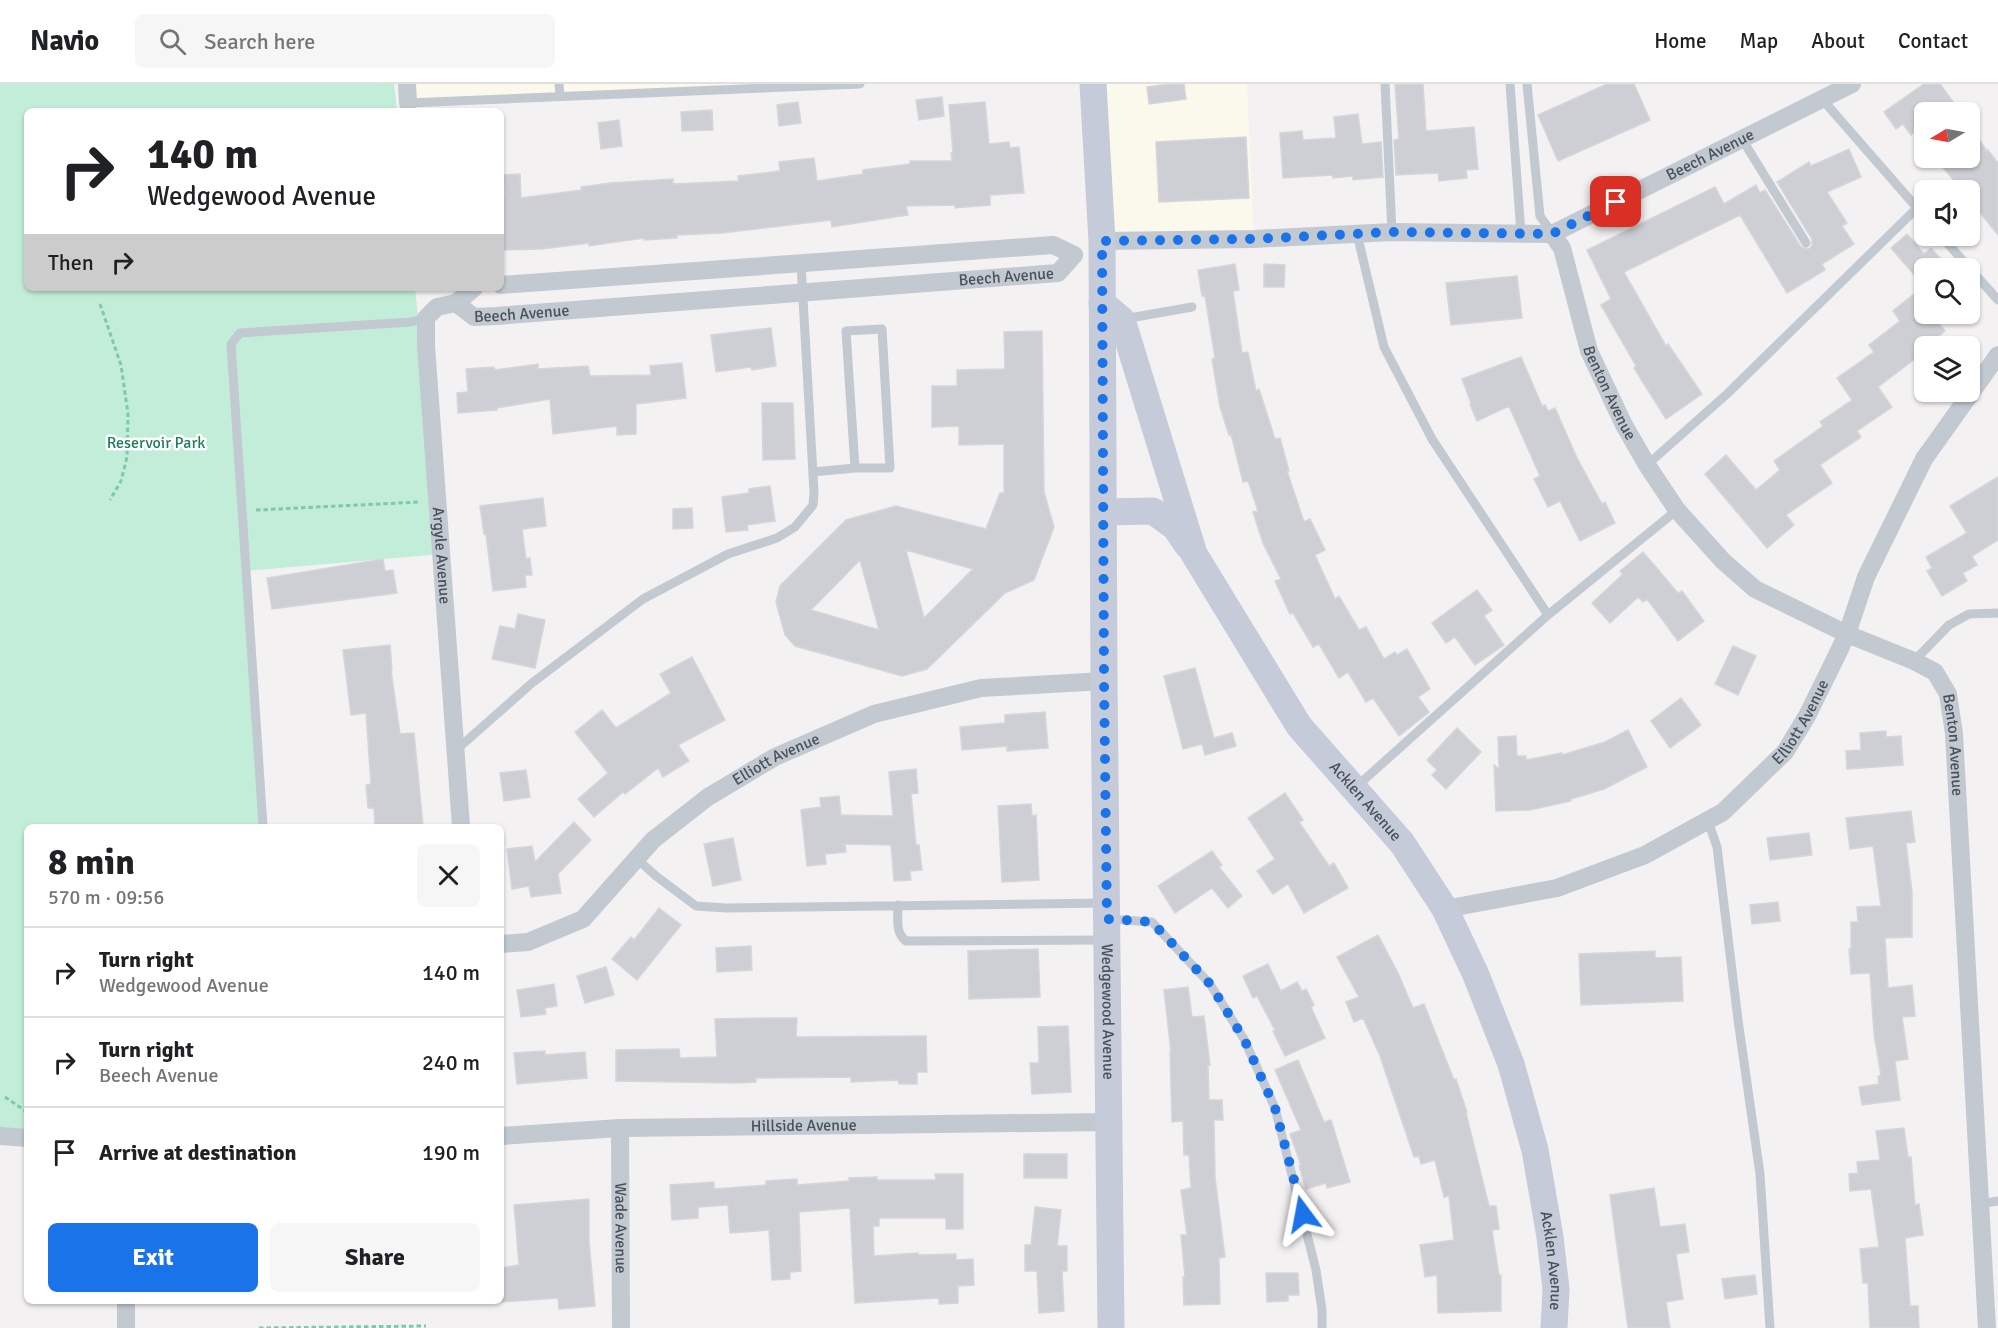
<!DOCTYPE html>
<html lang="en">
<head>
<meta charset="utf-8">
<style>
	:root { --surface:#fff; --page:#f6f6f6; --text:#202124; --muted:#757577; --line:#e0e0e0; --accent:#1a73e8 }
	body { margin:0; font-family:Signika,sans-serif; background:var(--page); color:var(--text); height:100vh; display:flex; flex-direction:column; font-size:22px; white-space:nowrap }
	* { box-sizing:border-box; margin:0 }
	p { font-size:20px; color:var(--muted) }
	.icon { flex:none; width:33px; height:33px; fill:none; stroke:currentColor; stroke-width:2; stroke-linecap:round; stroke-linejoin:round }
	.map { position:relative; flex:1; overflow:hidden }
	.details { position:absolute; left:24px; top:740px; width:480px; height:480px; display:flex; flex-direction:column; background:var(--surface); border-radius:9px; box-shadow:0 2px 4px #0004 }
	.details>* { flex:none }
	.guide { position:absolute; left:24px; top:24px; width:480px; height:183px; border-radius:9px; box-shadow:0 2px 4px #0004; background:#fff; color:var(--text); overflow:hidden }
	.needle { width:39px; rotate:260deg }
	.tools { position:absolute; left:1914px; top:18px; display:grid; gap:12px }
	.tools a { display:grid; place-items:center; width:66px; height:66px; border-radius:9px; background:var(--surface); box-shadow:0 2px 4px #0004; font-size:30px }
	.pin { position:absolute; display:grid; place-items:center; width:51px; height:51px; color:#fff; margin:-26px; border-radius:12px; box-shadow:0 3px 9px #0006 }
	.me { position:absolute; width:66px; margin:-33px; rotate:347deg; stroke-linejoin:round; filter:drop-shadow(0 0 4px #0008) }
	.turn { display:flex; align-items:center; gap:21px; height:126px; padding:0 24px; font-size:27px }
	.turn .icon { width:78px; height:78px; stroke-width:2.5 }
	.turn b { display:block; font-size:42px; line-height:51px }
	.then { display:flex; align-items:center; height:57px; padding:0 24px; background:#0003; gap:12px; font-size:22px }
	.round { display:grid; place-items:center; flex:none; width:63px; height:63px; border-radius:9px; background:var(--page) }
	.summary { display:flex; align-items:center; justify-content:space-between; height:102px; padding:0 24px }
	h1 { font-size:36px; font-weight:700; line-height:45px }
	.cta { display:flex; gap:12px; margin-top:auto; padding:12px 24px }
	.cta a { flex:1; height:69px; border-radius:9px; background:var(--accent); color:#fff; font-size:24px; font-weight:700; line-height:69px; text-align:center }
	.cta a+a { background:var(--page); color:var(--text) }
	ul { padding:0; list-style:none }
	li { display:flex; align-items:center; gap:18px; height:90px; padding:0 24px; border-top:2px solid var(--line) }
	li div { flex:1 }
	li b { display:block; font-size:22px }
	li em { font-style:normal }
	header { display:flex; align-items:center; gap:36px; box-sizing:border-box; height:84px; padding:0 30px; background:var(--surface); border-bottom:2px solid var(--line) }
	header strong { font-size:28px }
	nav { display:flex; gap:33px; margin-inline-start:auto; font-size:21px }
	.search { width:420px; height:54px; background:var(--page); display:flex; align-items:center; gap:15px; box-sizing:border-box; padding:0 21px; border-radius:9px; color:var(--muted); font-size:22px }
	.map>svg:first-child { display:block }
	.commercial { fill:#fbf9ec }
	.green { fill:#c2edd9 }
	.building { fill:#cecfd4; stroke:#d5d6db; stroke-width:1.5; fill-rule:evenodd }
	.lines { fill:none; stroke-linecap:round; stroke-linejoin:round }
	.path { stroke:#7cc9ae; stroke-width:3; stroke-dasharray:4.5 3; stroke-linecap:butt }
	.lane { stroke:#c2c9d1; stroke-width:9 }
	.street { stroke:#c2c9d1; stroke-width:18 }
	.secondary { stroke:#c5cbd8; stroke-width:27 }
	.route { stroke:#1a73e8; stroke-width:10; stroke-dasharray:0 18 }
	.labels { text-anchor:middle; dominant-baseline:central; stroke-width:5; stroke-linejoin:round; paint-order:stroke }
	.street-label { font-size:16px; fill:#49515d; stroke:#fff }
	.park-label { font-size:16px; fill:#1e7b59; stroke:#fff }
</style>
</head>
<body>
<header>
<strong>Navio</strong>
<div class="search"><svg class="icon" aria-label="search" viewBox="0 0 24 24"><circle cx="10" cy="10" r="6"/><path d="M15 15l6 6"/></svg>Search here</div>
<nav><a>Home</a><a>Map</a><a>About</a><a>Contact</a></nav>
</header>
<div class="map">
<svg width="1998" height="1244" viewBox="0 0 1998 1244">
	<rect width="100%" height="100%" fill="#f3f1f1"/>
	<!-- commercial -->
	<path class="commercial" d="M407,0H860L408,19Z
		M1093,0H1247L1254,155L1102,157Z"/>
	<!-- green -->
	<path class="green" d="M0,0H394L397,27H27V204H415L441,470L245,487L263,742H27V1054L0,1052Z"/>
	<!-- building -->
	<path class="building" d="M1169,0H1184L1186,15L1149,20L1147,3Z
		M1395,0H1423L1426,47L1474,43L1478,85L1466,86L1467,94L1439,97L1438,89L1396,91L1394,56L1399,55Z
		M1607,0H1634L1650,36L1558,77L1538,31Z
		M1924,0H1940L1954,19L1942,28H1924V63L1914,48L1911,51L1903,40L1896,45L1884,28Z
		M942,13L944,32L919,36L916,16Z
		M798,18L801,39L779,42L777,21Z
		M985,18L989,60L1009,58L1010,64L1019,63L1024,109L990,111V121L955,124V121L906,122L908,131L832,143L831,136L722,149L677,151V154L644,156V154L589,162V159L542,165L503,166V159H501V112H505L503,91L520,90L521,114L582,106L581,103L610,99L673,95V100L739,97L738,92L780,87L779,78L814,74L817,97L863,90V86L910,80V77H952L951,69H953L949,21Z
		M712,26L713,46L682,47L681,28Z
		M1358,30L1362,60L1381,58L1383,93L1353,96V92L1333,94V91L1283,94L1280,49L1302,47L1303,56L1336,54L1334,33Z
		M619,36L622,62L601,65L598,39Z
		M1970,43L1987,67L1988,66L1998,79V151L1970,116V106H1962L1935,74H1970Z
		M1246,53L1249,114L1159,118L1156,58Z
		M1849,65L1861,93L1827,108L1847,139L1842,142L1854,160L1822,180L1825,186L1787,209L1740,131L1624,188L1666,262L1668,260L1702,310L1666,335L1634,284L1636,282L1601,221L1611,215L1587,166L1715,103L1724,120L1756,101L1760,109L1765,106L1801,163L1809,165L1812,162V155L1777,98L1809,78L1811,82Z
		M1907,150L1924,170L1931,164L1949,184H1924V230H1931L1945,247L1915,271L1916,274L1878,303L1892,323L1857,347L1861,353L1820,381L1832,399L1786,431L1794,441L1767,464L1705,390L1726,371L1756,406L1780,386L1774,377L1823,342L1820,338L1852,316L1837,294L1874,268L1869,261L1900,237L1893,227L1924,202L1891,164Z
		M1235,180L1239,206L1233,207L1242,269L1248,268L1256,307L1259,305L1275,355L1280,354L1289,387H1287L1304,438L1310,435L1325,466L1315,471L1335,515L1339,512L1359,546L1366,543L1384,575L1395,568L1397,571L1407,565L1430,605L1418,613L1429,628L1399,652L1373,614L1366,618L1348,588L1339,594L1319,560L1313,563L1293,529L1290,530L1275,497L1281,495L1263,459L1253,428L1258,427L1248,397L1243,398L1231,350L1229,351L1220,323L1212,275L1215,274L1205,212H1202L1198,186Z
		M1264,180L1285,181L1284,203H1264Z
		M1517,192L1522,234L1451,241L1446,199Z
		M771,244L776,282L752,286L751,283L716,288L711,251Z
		M1042,247L1044,408L1054,443L1034,496L1005,509L927,585L902,592L795,562L785,551L776,518L780,502L846,436L896,422L986,445L1000,409H1004V360L959,361V342L932,343V302H957V286L1005,285L1004,248ZM906,466L973,485L924,534ZM860,476L879,546L811,526Z
		M1521,273L1542,322L1545,321L1548,327L1555,324L1577,374L1602,420L1605,418L1615,439L1580,457L1560,417L1548,423L1534,395L1540,392L1509,322L1477,337L1470,320L1471,319L1462,295Z
		M682,279L686,314L636,320V350L617,351V342L553,350L550,315L497,324V326L458,329L457,309L468,308L466,285L494,283L495,286L538,280V285L588,282L590,292L651,291L650,282Z
		M762,319H793L795,375L763,376Z
		M1998,393V456L1972,472L1977,481L1963,489L1967,497L1942,512L1927,487L1932,484L1926,473L1967,449L1950,422Z
		M770,402L775,437L747,441L748,446L726,448L722,413L749,409V405Z
		M543,414L546,442L522,445L526,475L530,474L532,491H525L526,503L493,507L486,450H484L480,422Z
		M692,424L693,444L673,445V425Z
		M1643,468L1678,509L1682,507L1704,537L1678,557L1647,515L1643,518L1638,513L1610,539L1592,519L1623,490L1620,487Z
		M383,475L385,487L393,486L397,509L272,525L267,494Z
		M1477,506L1492,526L1484,532L1504,561L1475,581L1455,553L1446,559L1432,539Z
		M518,530L545,536L535,584L492,575L500,542L515,545Z
		M390,561L392,586H391L400,650L414,649L423,742H375L374,724H368L366,701L371,700L366,629L351,631L343,566Z
		M1733,562L1756,572L1738,611L1715,600Z
		M692,573L725,636L678,661L689,677L663,693L658,684L625,710L623,708L594,733L578,715L608,689L575,648L602,626L616,644L671,609L660,590Z
		M1195,584L1214,654L1232,649L1236,662L1205,671L1202,660L1183,665L1164,592Z
		M1681,614L1701,641L1670,664L1651,637Z
		M1045,628L1048,664L1007,667V662L962,666L960,643L1005,639V631Z
		M1457,644L1481,668L1446,705L1432,691L1437,686L1427,676Z
		M1628,646L1647,683L1604,705L1571,715V717L1530,726L1496,727L1494,681L1499,685L1498,653L1516,652L1517,672H1526V676L1562,669V671L1605,658Z
		M1886,647V653L1901,652L1903,681L1847,685L1846,667L1861,666L1860,649Z
		M916,685L918,709L911,710L916,761H919L922,786L910,787L911,796L894,797L891,761L845,760L846,768L825,770L826,780L807,782L801,726L821,723L820,714L839,712L841,731L893,732L889,688Z
		M526,686L530,713L504,717L500,689Z
		M1285,709L1303,736L1299,738L1329,782L1334,779L1348,804L1304,829L1288,800L1273,810L1257,787L1275,775L1248,734Z
		M1031,720L1032,732L1036,731L1039,796L1002,798L998,722Z
		M1911,727L1915,758L1906,759L1912,808V853L1885,854L1888,904L1912,901L1915,932L1902,933L1908,975L1895,977L1900,1016L1862,1021L1859,1003L1879,1000L1878,992H1881L1874,950L1870,889L1851,890L1849,865H1851V838H1858L1857,823L1881,822L1873,762L1850,765L1846,734Z
		M574,738L591,756L558,790L561,809L531,813L529,802L512,805L507,765L532,762L535,778Z
		M1809,749L1812,771L1770,776L1767,754Z
		M733,754L741,796L713,802L704,760Z
		M1212,767L1222,781L1219,783L1242,812L1228,824L1212,804L1175,829L1158,802Z
		M1778,818L1780,837L1752,840L1750,821Z
		M659,824L681,841L637,896L612,875L631,853L634,856Z
		M1378,851L1398,889L1413,924L1424,920L1454,996L1456,995L1467,1028L1466,1029L1489,1122H1496L1499,1145L1492,1146L1499,1191H1501V1227L1438,1229L1437,1191L1425,1193L1420,1161L1454,1156L1449,1112L1444,1113L1435,1076L1421,1080L1419,1072L1414,1073L1380,972L1363,934L1354,938L1346,918L1359,913L1337,873Z
		M751,862L752,886L717,888L716,864Z
		M1038,865L1040,913L969,915L968,867Z
		M1655,867V874L1681,873L1683,917L1581,921L1579,870Z
		M1268,880L1281,907L1297,898L1302,907L1306,905L1314,921L1311,923L1325,954L1285,972L1273,947L1275,946L1257,912L1253,914L1243,892Z
		M606,883L614,911L585,919L577,892Z
		M554,900L557,922L545,924L546,930L521,933L517,906Z
		M1188,903L1192,933L1204,932L1210,981H1208L1209,1016H1222L1223,1036H1214L1215,1093L1225,1173L1219,1174L1220,1220L1184,1221L1183,1193H1185L1181,1151H1187L1181,1106L1191,1104L1189,1071H1184L1183,1037L1172,1038L1170,968H1171L1164,906Z
		M769,934H797L796,953L926,952L927,988H917V1000H899L898,996L851,998V993L756,994V998L738,999L616,997V966L679,965L680,974L717,973L715,935Z
		M1068,942L1071,1008L1032,1010L1030,979H1039L1038,943Z
		M545,967V971L585,968L587,994L517,1000L514,969Z
		M1298,976L1324,1038L1331,1036L1350,1098L1327,1104L1326,1099L1306,1105L1299,1082L1301,1081L1290,1050L1301,1046L1275,986Z
		M1904,1044L1908,1073H1911L1915,1121L1919,1120L1923,1151L1905,1154L1910,1222H1918L1919,1244H1870L1868,1199H1863L1860,1165L1879,1163L1871,1105L1850,1107L1849,1090L1858,1089L1857,1078L1880,1076L1876,1047Z
		M1024,1070H1067V1094H1024Z
		M935,1090H963V1145H946V1134H879V1142H873L874,1172L918,1169V1171L956,1170V1176L973,1175L974,1201L958,1202V1219L939,1220V1214L855,1219L850,1124L799,1128L801,1187L790,1188V1195L772,1196L769,1146L730,1149L728,1121L698,1123V1134L672,1136L670,1101L714,1098V1105L766,1101V1097L797,1095V1101L849,1097V1094L877,1093V1096H936Z
		M1654,1104L1660,1143L1685,1140L1689,1168L1676,1170L1683,1215L1666,1218L1670,1244H1628L1610,1111Z
		M589,1115V1158L595,1222L559,1225L558,1214L501,1218V1184L519,1181L514,1121Z
		M1035,1123L1061,1126L1057,1162H1067V1187H1062L1064,1227L1039,1229L1037,1187H1025V1161H1031Z
		M1266,1189H1298L1299,1211H1288V1217L1267,1218Z
		M1755,1191L1757,1210L1725,1215L1722,1195Z"/>
	<g class="lines">
		<!-- path -->
		<path class="path" d="M100,220L121,281L128,330L127,373L121,397L110,416
			M256,426L420,418
			M5,1013L27,1028
			M259,1244L426,1242"/>
		<!-- lane -->
		<path class="lane" d="M559,0L560,12
			M1385,0L1392,148
			M1510,0L1521,150
			M1527,0L1540,132L1552,149
			M1822,15L1924,132
			M408,19L860,0
			M1742,55L1806,159
			M1357,150L1384,263L1432,355L1548,531
			M1941,152L1998,216
			M1124,235L1192,223
			M1647,381L1727,310L1917,124
			M813,388L855,384H890L882,245L846,247L855,384
			M1914,577L1949,541L1969,530L1998,529
			M455,667L532,599L643,515L728,470L777,454L795,443L813,421L814,408L801,180
			M1356,703L1548,531L1677,426
			M1708,737L1717,763L1738,936L1760,1090L1770,1244
			M263,742L231,260L240,249L411,238L426,234
			M637,775L656,792L696,822L726,824L1104,819
			M898,821C898,834 895,849 906,857L1105,856
			M1109,835L1152,838L1210,900L1244,955L1275,1024L1316,1186L1322,1226V1244
			M1980,1120L1998,1117"/>
		<!-- street -->
		<g class="street">
			<path d="M407,0L408,19"/>
			<path id="s1" d="M1552,150L1562,164L1589,267L1624,341L1647,381L1677,426L1723,477L1755,505L1847,550L1914,577L1935,588L1948,610L1954,650L1987,1244"/>
			<path id="s2" d="M1102,157L1254,155L1392,148L1552,150L1852,0"/>
			<path d="M501,201L1053,161L1074,171"/>
			<path id="s3" d="M474,204L456,219L474,233L496,232L1058,189L1074,171"/>
			<path id="s4" d="M456,219L437,223L426,234V262L461,742"/>
			<path id="s5" d="M1445,825L1557,804L1645,771L1723,728L1785,668L1807,632L1838,569L1847,550L1866,493L1924,375L1998,271"/>
			<path id="s6" d="M501,860L528,858L583,835L653,756L708,713L775,673L874,630L981,604L1104,597"/>
			<path id="s7" d="M620,1044L621,1244"/>
			<path d="M0,1052L27,1054"/>
			<path id="s8" d="M501,1052L620,1044L1108,1038"/>
			<path d="M126,1216V1244"/>
		</g>
		<!-- secondary -->
		<g class="secondary">
			<path id="s9" d="M1093,0L1102,157L1104,597L1111,1244"/>
			<path id="s10" d="M1102,219L1122,236L1194,470L1299,642L1402,759L1445,825L1476,891L1511,980L1535,1066L1550,1153L1556,1205L1554,1244"/>
			<path d="M1104,428L1153,427L1175,443L1188,462"/>
		</g>
	</g>
	<g class="lines">
		<!-- route -->
		<path class="route" d="M1303,1130L1275,1024L1244,955L1210,900L1152,838L1107,835L1104,597L1102,157L1254,155L1392,148L1552,150L1616,118"/>
	</g>
	<g class="labels">
		<!-- street labels -->
		<g class="street-label">
			<text stroke="none"><textPath href="#s2" startOffset="627">Beech Avenue</textPath></text>
			<text stroke="none"><textPath href="#s3" startOffset="580">Beech Avenue</textPath></text>
			<text stroke="none"><textPath href="#s3" startOffset="94">Beech Avenue</textPath></text>
			<text stroke="none"><textPath href="#s1" startOffset="170">Benton Avenue</textPath></text>
			<text stroke="none"><textPath href="#s4" startOffset="273">Argyle Avenue</textPath></text>
			<text stroke="none"><textPath href="#s5" startOffset="417">Elliott Avenue</textPath></text>
			<text stroke="none"><textPath href="#s1" startOffset="692">Benton Avenue</textPath></text>
			<text stroke="none"><textPath href="#s6" startOffset="340">Elliott Avenue</textPath></text>
			<text stroke="none"><textPath href="#s10" startOffset="573">Acklen Avenue</textPath></text>
			<text stroke="none"><textPath href="#s9" startOffset="928">Wedgewood Avenue</textPath></text>
			<text stroke="none"><textPath href="#s8" startOffset="303">Hillside Avenue</textPath></text>
			<text stroke="none"><textPath href="#s7" startOffset="100">Wade Avenue</textPath></text>
			<text stroke="none"><textPath href="#s10" startOffset="1077">Acklen Avenue</textPath></text>
		</g>
		<!-- park labels -->
		<g class="park-label">
			<text x="156" y="359">Reservoir Park</text>
		</g>
	</g>
</svg>
<div class="tools">
<a><svg class="needle" viewBox="-14 -14 28 28"><path d="M0-13l5 13h-10z" fill="#e53935"/><path d="M0 13l5-13h-10z" fill="#757577"/></svg></a>
<a><svg class="icon" aria-label="sound" viewBox="0 0 24 24"><path d="M4 9h4l5-4v14l-5-4H4zM17 9q2 3 0 6"/></svg></a>
<a><svg class="icon" aria-label="search" viewBox="0 0 24 24"><circle cx="10" cy="10" r="6"/><path d="M15 15l6 6"/></svg></a>
<a><svg class="icon" aria-label="layers" viewBox="0 0 24 24"><path d="M12 4l9 5-9 5-9-5zM3 14l9 5 9-5"/></svg></a>
</div>
<div class="pin" style="left:1616px;top:118px;background:#d93025"><svg class="icon" aria-label="arrive" viewBox="0 0 24 24"><path d="M6 21V4h12l-3 4 3 4H6"/></svg></div>
<svg class="me" style="left:1303px;top:1130px" viewBox="-20 -20 40 40"><path d="M0-17L14 15 0 8-14 15z" fill="#1a73e8" stroke="#fff" stroke-width="4"/></svg>
<div class="guide">
<div class="turn"><svg class="icon" aria-label="right" viewBox="0 0 24 24"><path d="M7 20v-9h11M14 6l5 5-5 5"/></svg><div><b>140 m</b>Wedgewood Avenue</div></div>
<div class="then">Then<svg class="icon" aria-label="right" viewBox="0 0 24 24"><path d="M7 20v-9h11M14 6l5 5-5 5"/></svg></div>
</div>
<section class="details">
<div class="summary"><div><h1>8 min</h1><p>570 m · 09:56</p></div><a class="round"><svg class="icon" aria-label="close" viewBox="0 0 24 24"><path d="M6 6l12 12M18 6L6 18"/></svg></a></div>
<ul>
<li><svg class="icon" aria-label="right" viewBox="0 0 24 24"><path d="M7 20v-9h11M14 6l5 5-5 5"/></svg><div><b>Turn right</b><p>Wedgewood Avenue</p></div><em>140 m</em></li>
<li><svg class="icon" aria-label="right" viewBox="0 0 24 24"><path d="M7 20v-9h11M14 6l5 5-5 5"/></svg><div><b>Turn right</b><p>Beech Avenue</p></div><em>240 m</em></li>
<li><svg class="icon" aria-label="arrive" viewBox="0 0 24 24"><path d="M6 21V4h12l-3 4 3 4H6"/></svg><div><b>Arrive at destination</b></div><em>190 m</em></li>
</ul>
<div class="cta"><a>Exit</a><a>Share</a></div>
</section>
</div>
</body>
</html>
